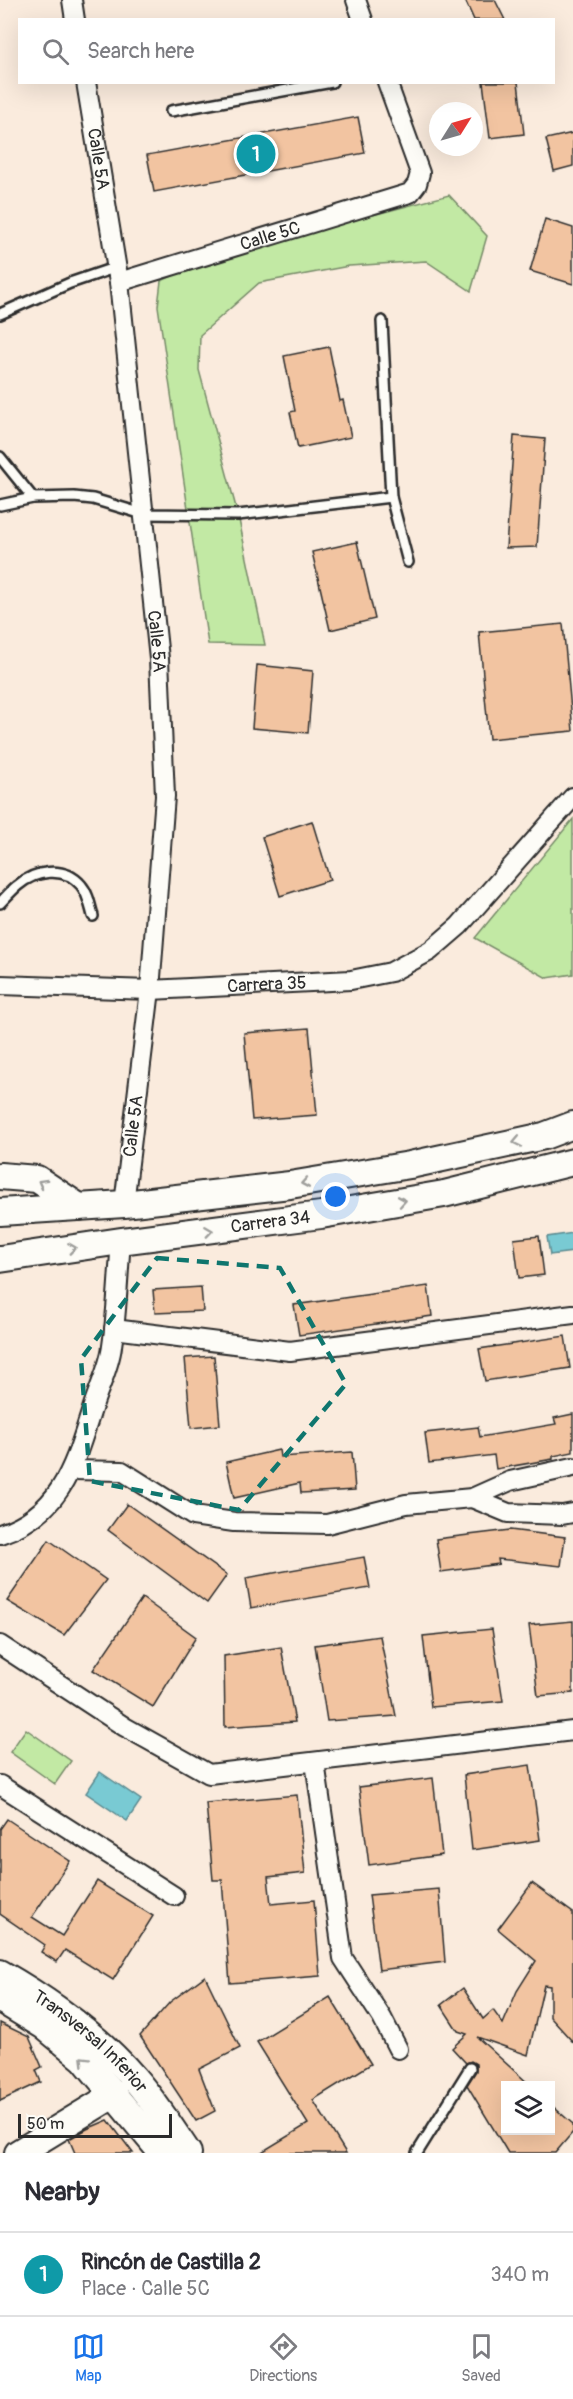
<!DOCTYPE html>
<html lang="en">
<head>
<meta charset="utf-8">
<style>
  :root { --surface:#fff; --page:#f2f2f3; --text:#2b2b33; --muted:#7c7c81; --line:#e1e1e2; --accent:#1a73e8 }
  body { margin:0; font-family:Pangolin,sans-serif; background:var(--page); color:var(--text) }
  .controls { position:absolute; right:18px; bottom:18px; display:grid; overflow:hidden; border-radius:0px; box-shadow:0 6px 24px #0002 }
  .controls button { width:54px; height:54px; display:grid; place-items:center; padding:0; border:0; border-bottom:2px solid var(--line); background:var(--surface); color:var(--text); font:30px sans-serif }
  .compass { position:absolute; left:429px; top:102px; width:54px; height:54px; border-radius:50%; background:var(--surface); box-shadow:0 6px 24px #0002; rotate:53deg }
  .scale { position:absolute; left:18px; bottom:15px; width:154px; box-sizing:border-box; padding-left:6px; border:3px solid #2b2b2b; border-top:0; font-size:16px; line-height:21px; white-space:nowrap; color:#2b2b2b; -webkit-text-stroke:4px #fdfcf7; paint-order:stroke }
  .you { position:absolute; left:336px; top:1197px; width:21px; height:21px; margin:-15px; border:4px solid #fff; border-radius:50%; background:#1a73e8; box-shadow:0 0 0 9px #1a73e833 }
  .badge { display:grid; place-items:center; width:39px; height:39px; border-radius:50%; background:var(--accent); color:#fff; font-size:20px; font-weight:700 }
  .pin { position:absolute; translate:-50% -50%; border:3px solid #fff; box-shadow:0 2px 6px #0006 }
  .list { margin:0; padding:0; list-style:none }
  h2 { display:flex; justify-content:space-between; align-items:center; height:78px; margin:0; padding:0 24px; font-size:26px }
  h2 small { font-size:20px; font-weight:400; color:var(--muted) }
  .list li { display:grid; grid-template-columns:39px 1fr auto; gap:18px; align-items:center; box-sizing:border-box; height:84px; padding:0 24px; border-top:2px solid var(--line) }
  .list b { display:block; font-size:22px; white-space:nowrap }
  .list p { margin:0; font-size:20px; white-space:nowrap; color:var(--muted) }
  .list em { font-size:20px; font-style:normal; color:var(--muted) }
  .icon { flex:none; width:33px; height:33px; fill:none; stroke:currentColor; stroke-width:2; stroke-linecap:round; stroke-linejoin:round }
  .map { position:relative; flex:none; width:573px; height:2153px; overflow:hidden }
  .search { position:absolute; background:var(--surface); box-shadow:0 6px 24px #0002; left:18px; right:18px; top:18px; height:66px; display:flex; align-items:center; gap:15px; box-sizing:border-box; padding:0 21px; border-radius:0px; color:var(--muted); font-size:22px }
  .sheet { height:162px; background:var(--surface) }
  nav { display:flex; justify-content:space-around; align-items:center; box-sizing:border-box; height:84px; border-top:2px solid var(--line); background:var(--surface); font-size:16px; color:var(--muted) }
  nav a { display:grid; justify-items:center; gap:3px }
  nav .on { color:var(--accent) }
  .map>svg:first-child { display:block }
  .green { fill:#c2e9a4; stroke:#768a68; stroke-width:1.5 }
  .water { fill:#79cad3; stroke:#5a8a90; stroke-width:1.5 }
  .building { fill:#f2c4a1; stroke:#2b2b2b; stroke-width:1.5 }
  .lines { fill:none; stroke-linecap:round; stroke-linejoin:round }
  .lane-casing { stroke:#2b2b2b; stroke-width:14 }
  .street-casing { stroke:#2b2b2b; stroke-width:22 }
  .secondary-casing { stroke:#2b2b2b; stroke-width:30 }
  .lane { stroke:#fdfcf7; stroke-width:9 }
  .street { stroke:#fdfcf7; stroke-width:18 }
  .secondary { stroke:#fdfcf7; stroke-width:26 }
  .oneway { stroke:#9e9e9b }
  .marked { fill:none; stroke:#0f766e; stroke-width:4.5; stroke-dasharray:12 8; stroke-linejoin:round }
  .labels { text-anchor:middle; stroke-width:5; stroke-linejoin:round; paint-order:stroke }
  .street-label { font-size:18px; fill:#2b2b2b; stroke:#fdfcf7 }
</style>
</head>
<body>
<div class="map">
<svg width="573" height="2153" viewBox="0 0 573 2153">
  <rect width="100%" height="100%" fill="#faebdd"/>
  <filter id="ink" filterUnits="userSpaceOnUse"><feTurbulence type="fractalNoise" baseFrequency=".0167" numOctaves="2"/><feDisplacementMap in="SourceGraphic" scale="12" xChannelSelector="R" yChannelSelector="G"/><feConvolveMatrix kernelMatrix="1 2 1 2 8 2 1 2 1" color-interpolation-filters="sRGB"/></filter>
  <g filter="url(#ink)">
    <!-- green -->
    <g class="green">
      <path d="M 449,195 L 487,236 L 471,291 L 426,261 L 349,266 L 259,283 L 200,335 L 199,370 L 238,515 L 265,645 L 208,644 L 158,306 L 161,281 L 220,255 Z"/>
      <path d="M 573,819 L 573,974 L 547,978 L 475,938 Z"/>
      <path d="M 26,1729 L 71,1761 L 55,1784 L 10,1752 Z"/>
    </g>
    <!-- water -->
    <g class="water">
      <path d="M 573,1233 L 573,1252 L 550,1255 L 547,1237 Z"/>
      <path d="M 100,1772 L 141,1800 L 127,1821 L 86,1793 Z"/>
    </g>
    <!-- building -->
    <g class="building">
      <path d="M 465,0 L 495,0 L 505,20 L 474,20 Z"/>
      <path d="M 483,82 L 518,82 L 524,134 L 490,138 Z"/>
      <path d="M 358,117 L 365,153 L 154,192 L 147,155 Z"/>
      <path d="M 573,133 L 573,166 L 554,171 L 546,139 Z"/>
      <path d="M 545,219 L 573,228 L 573,284 L 530,271 Z"/>
      <path d="M 329,347 L 340,401 L 343,400 L 351,437 L 298,448 L 290,412 L 295,411 L 284,356 Z"/>
      <path d="M 514,436 L 545,439 L 537,547 L 506,548 Z"/>
      <path d="M 357,542 L 375,619 L 330,630 L 312,552 Z"/>
      <path d="M 563,624 L 573,731 L 489,739 L 479,632 Z"/>
      <path d="M 257,665 L 313,671 L 308,733 L 252,728 Z"/>
      <path d="M 312,821 L 330,880 L 280,896 L 262,837 Z"/>
      <path d="M 309,1028 L 317,1115 L 252,1120 L 244,1033 Z"/>
      <path d="M 539,1236 L 544,1275 L 519,1278 L 514,1239 Z"/>
      <path d="M 428,1286 L 432,1316 L 299,1335 L 294,1305 Z"/>
      <path d="M 201,1287 L 203,1311 L 155,1313 L 153,1290 Z"/>
      <path d="M 565,1336 L 570,1368 L 485,1381 L 479,1349 Z"/>
      <path d="M 214,1356 L 220,1425 L 191,1428 L 185,1358 Z"/>
      <path d="M 573,1414 L 573,1452 L 553,1456 L 553,1459 L 496,1469 L 494,1455 L 429,1463 L 425,1433 L 478,1427 L 480,1437 L 556,1424 L 554,1418 Z"/>
      <path d="M 279,1450 L 280,1457 L 352,1452 L 355,1490 L 301,1493 L 300,1483 L 234,1498 L 226,1462 Z"/>
      <path d="M 127,1504 L 227,1575 L 207,1603 L 108,1530 Z"/>
      <path d="M 510,1530 L 565,1537 L 561,1566 L 498,1559 L 499,1564 L 441,1572 L 436,1539 Z"/>
      <path d="M 49,1540 L 106,1580 L 64,1635 L 7,1601 Z"/>
      <path d="M 364,1557 L 370,1588 L 251,1608 L 246,1578 Z"/>
      <path d="M 142,1598 L 196,1637 L 153,1707 L 93,1670 Z"/>
      <path d="M 573,1621 L 573,1693 L 538,1696 L 529,1625 Z"/>
      <path d="M 492,1629 L 503,1701 L 431,1707 L 423,1636 Z"/>
      <path d="M 380,1636 L 396,1716 L 327,1721 L 315,1645 Z"/>
      <path d="M 281,1647 L 295,1722 L 225,1727 L 224,1656 Z"/>
      <path d="M 530,1765 L 540,1840 L 472,1850 L 464,1775 Z"/>
      <path d="M 433,1778 L 442,1855 L 369,1865 L 359,1787 Z"/>
      <path d="M 297,1795 L 305,1873 L 268,1877 L 271,1904 L 314,1900 L 320,1976 L 230,1983 L 222,1880 L 213,1880 L 206,1803 Z"/>
      <path d="M 7,1819 L 70,1861 L 32,1917 L 62,1936 L 97,1881 L 153,1916 L 113,1980 L 65,1950 L 57,1962 L 41,1952 L 45,1945 L 0,1914 L 0,1829 Z"/>
      <path d="M 532,1883 L 573,1913 L 573,2042 L 550,2017 L 550,1986 L 544,1985 L 528,2055 L 477,2037 L 530,2085 L 506,2085 L 506,2130 L 550,2130 L 550,2104 L 573,2124 L 573,2132 L 555,2153 L 508,2153 L 467,2085 L 476,2071 L 476,2064 L 471,2061 L 466,2063 L 452,2048 L 467,2034 L 458,2031 L 441,2005 L 463,1988 L 483,2019 L 493,2010 L 503,2024 L 517,1991 L 536,1961 L 498,1929 Z"/>
      <path d="M 439,1889 L 445,1962 L 379,1970 L 369,1895 Z"/>
      <path d="M 205,1976 L 240,2048 L 199,2069 L 215,2111 L 196,2121 L 140,2036 L 170,2002 Z"/>
      <path d="M 330,1997 L 371,2064 L 313,2100 L 346,2153 L 260,2153 L 308,2124 L 257,2042 Z"/>
      <path d="M 0,2023 L 29,2037 L 42,2067 L 36,2070 L 41,2082 L 0,2101 Z"/>
      <path d="M 108,2120 L 133,2153 L 75,2153 L 69,2139 L 87,2129 Z"/>
    </g>
    <g class="lines">
      <defs>
        <g id="lane">
          <path d="M 171,111 L 332,82"/>
          <path d="M 0,314 L 70,283 L 117,267"/>
          <path d="M 0,457 L 33,498"/>
          <path d="M 391,497 L 408,562"/>
          <path d="M 0,505 L 33,498 L 74,497 L 93,499 L 143,514 L 238,515 L 391,497 L 382,321"/>
          <path d="M 0,903 C 6,897 11,891 17,886 C 34,871 64,865 81,885 C 88,893 90,905 93,916"/>
          <path d="M 417,2153 L 470,2068"/>
        </g>
        <g id="street">
          <path d="M 72,0 L 75,20"/>
          <path d="M 356,0 L 363,20"/>
          <path id="s1" d="M 86,82 L 119,282 L 159,659 L 165,796 L 150,990 L 124,1204"/>
          <path id="s2" d="M 119,282 L 410,193 L 417,184 L 420,173 L 387,82"/>
          <path id="s3" d="M 0,985 L 150,990 L 351,980 L 391,972 L 430,951 L 459,926 L 573,797"/>
          <path d="M 114,1329 L 290,1351 L 573,1314"/>
          <path d="M 72,1470 L 122,1471 L 193,1516 L 234,1522 L 327,1524 L 406,1504 L 472,1498 L 510,1481 L 573,1467"/>
          <path d="M 472,1498 L 508,1513 L 562,1515 L 573,1513"/>
          <path d="M 0,1534 C 64,1513 75,1461 94,1403 C 100,1385 110,1365 112,1346 C 117,1312 118,1276 121,1241"/>
          <path d="M 0,1645 L 125,1727 L 209,1774 L 573,1731"/>
          <path d="M 315,1762 L 343,1958 L 382,2018 L 398,2049"/>
          <path d="M 0,1785 L 174,1896"/>
        </g>
        <g id="secondary">
          <path d="M 0,1176 L 37,1179 L 79,1207"/>
          <path d="M 0,1212 L 124,1204 L 290,1185 L 410,1165 L 544,1136 L 573,1125"/>
          <path id="s4" d="M 0,1259 L 121,1241 L 321,1215 L 444,1194 L 573,1162"/>
          <path id="s5" d="M 0,1973 C 49,2001 97,2035 134,2078 C 154,2101 171,2128 188,2153"/>
          <path d="M 0,1999 L 44,2026 L 84,2059 L 162,2153"/>
          <path d="M 18,2153 L 115,2094"/>
        </g>
      </defs>
      <!-- lane casing -->
      <use href="#lane" class="lane-casing"/>
      <!-- street casing -->
      <use href="#street" class="street-casing"/>
      <!-- secondary casing -->
      <use href="#secondary" class="secondary-casing"/>
      <!-- lane -->
      <use href="#lane" class="lane"/>
      <!-- street -->
      <use href="#street" class="street"/>
      <!-- secondary -->
      <use href="#secondary" class="secondary"/>
    </g>
    <!-- one-way arrows -->
    <defs><path id="oneway-chevron" d="M-2-3.5L2.5 0L-2 3.5" fill="none" stroke-width="1.6" stroke-linecap="round" stroke-linejoin="round" transform="scale(1.5)"/></defs>
    <g class="oneway">
      <use href="#oneway-chevron" transform="translate(517 1142) rotate(168)"/>
      <use href="#oneway-chevron" transform="translate(42 1183) rotate(-151)"/>
      <use href="#oneway-chevron" transform="translate(305 1183) rotate(170)"/>
      <use href="#oneway-chevron" transform="translate(402 1201) rotate(-10)"/>
      <use href="#oneway-chevron" transform="translate(209 1231) rotate(-8)"/>
      <use href="#oneway-chevron" transform="translate(72 1248) rotate(-8)"/>
      <use href="#oneway-chevron" transform="translate(84 2060) rotate(-135)"/>
    </g>
  </g>
  <!-- marked area -->
  <path class="marked" d="M 157,1258 L 280,1268 L 346,1384 L 239,1510 L 90,1481 L 81,1359 Z"/>
  <g class="labels">
    <!-- street labels -->
    <g class="street-label">
      <text dy="6" stroke="none"><textPath href="#s1" startOffset="78">Calle 5A</textPath></text>
      <text dy="6" stroke="none"><textPath href="#s2" startOffset="158">Calle 5C</textPath></text>
      <text dy="6" stroke="none"><textPath href="#s1" startOffset="564">Calle 5A</textPath></text>
      <text dy="6" stroke="none"><textPath href="#s3" startOffset="267">Carrera 35</textPath></text>
      <text transform="translate(133 1126) rotate(-83)" y="6">Calle 5A</text>
      <text dy="6" stroke="none"><textPath href="#s4" startOffset="273">Carrera 34</textPath></text>
      <text dy="6" stroke="none"><textPath href="#s5" startOffset="114">Transversal Inferior</textPath></text>
    </g>
  </g>
</svg>
<div class="controls">
<button><svg class="icon" aria-label="layers" viewBox="0 0 24 24"><path d="M12 4l9 5-9 5-9-5zM3 14l9 5 9-5"/></svg></button>
</div>
<svg class="compass" viewBox="-18 -18 36 36"><path d="M0-13l5 13h-10z" fill="#e53935"/><path d="M0 13l5-13h-10z" fill="#7c7c81"/></svg>
<div class="scale">50 m</div>
<div class="you"></div>
<div class="pin badge" style="left:256px;top:154px;background:#0f9aa8">1</div>
<div class="search"><svg class="icon" aria-label="search" viewBox="0 0 24 24"><circle cx="10" cy="10" r="6"/><path d="M15 15l6 6"/></svg>Search here</div>
</div>
<section class="sheet">
<h2>Nearby<small></small></h2>
<ul class="list">
<li><span class="badge" style="background:#0f9aa8">1</span><div><b>Rincón de Castilla 2</b><p>Place · Calle 5C</p></div><em>340 m</em></li>
</ul>
</section>
<nav>
<a class="on"><svg class="icon" aria-label="map" viewBox="0 0 24 24"><path d="M3 6l6-2 6 2 6-2v14l-6 2-6-2-6 2zM9 4v14M15 6v14"/></svg>Map</a>
<a><svg class="icon" aria-label="directions" viewBox="0 0 24 24"><path d="M12 3l9 9-9 9-9-9zM9 14v-3h6M13 9l2 2-2 2"/></svg>Directions</a>
<a><svg class="icon" aria-label="saved" viewBox="0 0 24 24"><path d="M7 4h10v16l-5-4-5 4z"/></svg>Saved</a>
</nav>
</body>
</html>
